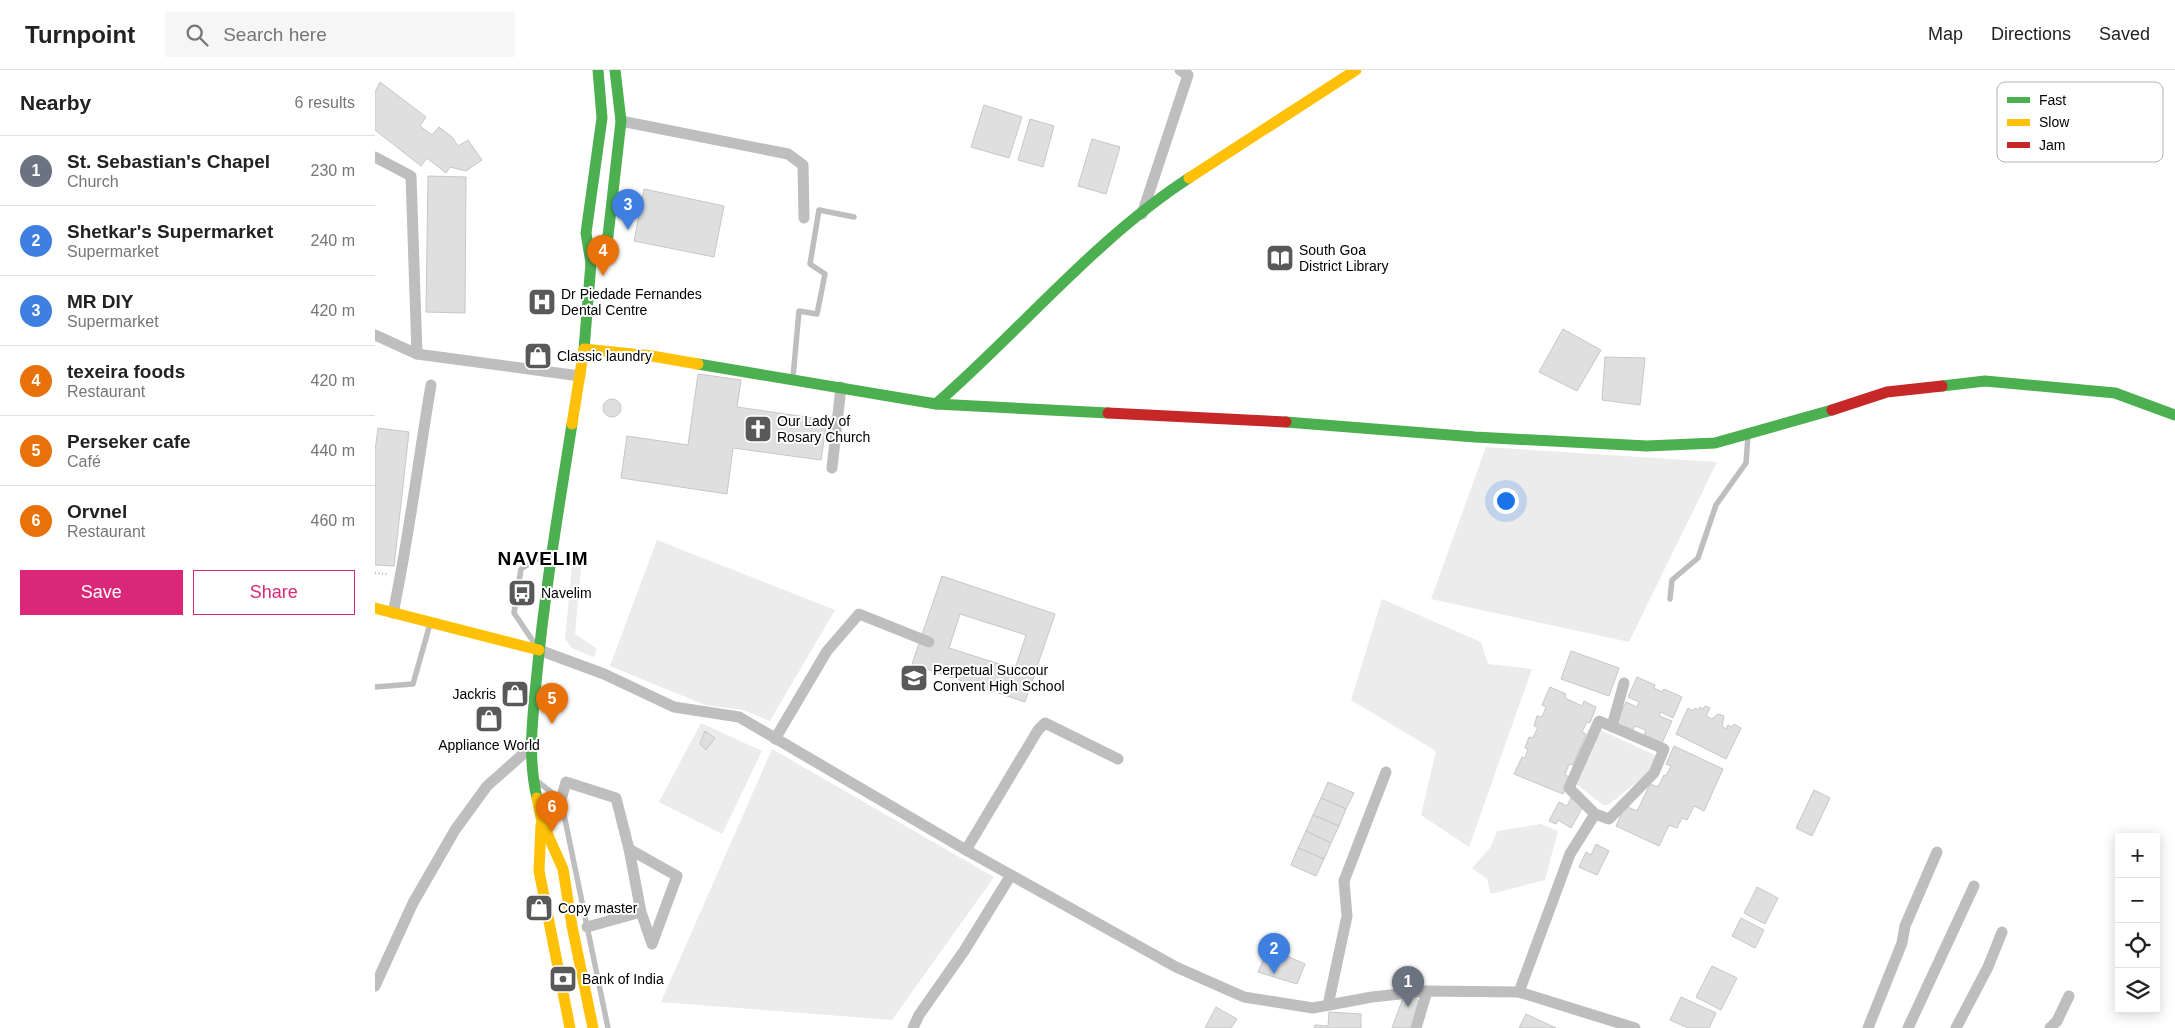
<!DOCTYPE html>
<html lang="en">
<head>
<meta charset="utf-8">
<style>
  :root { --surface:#fff; --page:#f6f6f6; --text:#222; --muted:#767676; --line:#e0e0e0; --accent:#db2777 }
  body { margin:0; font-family:Arial,sans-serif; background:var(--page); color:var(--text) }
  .controls { position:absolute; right:15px; bottom:15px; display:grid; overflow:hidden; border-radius:0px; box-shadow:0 2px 12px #0003 }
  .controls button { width:45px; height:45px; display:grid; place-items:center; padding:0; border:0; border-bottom:1px solid var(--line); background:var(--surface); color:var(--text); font:25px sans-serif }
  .you { position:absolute; left:1130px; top:430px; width:18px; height:18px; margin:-12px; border:4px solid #fff; border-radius:50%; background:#1a73e8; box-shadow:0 0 0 8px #1a73e833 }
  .badge { display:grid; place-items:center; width:32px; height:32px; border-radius:50%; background:var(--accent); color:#fff; font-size:16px; font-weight:700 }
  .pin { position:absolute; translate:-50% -41px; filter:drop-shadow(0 1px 2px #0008) }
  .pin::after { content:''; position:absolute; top:26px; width:18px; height:15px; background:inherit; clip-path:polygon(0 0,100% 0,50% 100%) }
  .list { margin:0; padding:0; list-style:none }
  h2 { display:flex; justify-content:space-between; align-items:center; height:65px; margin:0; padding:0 20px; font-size:21px }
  h2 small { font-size:16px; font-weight:400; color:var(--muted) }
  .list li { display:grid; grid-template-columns:32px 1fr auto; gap:15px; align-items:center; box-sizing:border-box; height:70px; padding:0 20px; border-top:1px solid var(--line) }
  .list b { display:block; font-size:19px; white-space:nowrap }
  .list p { margin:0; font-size:16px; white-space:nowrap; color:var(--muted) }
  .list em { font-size:16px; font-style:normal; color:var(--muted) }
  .actions { display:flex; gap:10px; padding:15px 20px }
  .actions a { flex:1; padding:11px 0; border:1px solid var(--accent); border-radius:0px; text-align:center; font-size:18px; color:var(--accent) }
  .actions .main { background:var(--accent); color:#fff }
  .icon { flex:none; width:28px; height:28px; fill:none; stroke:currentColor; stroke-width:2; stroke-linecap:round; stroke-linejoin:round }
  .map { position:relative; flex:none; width:1800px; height:958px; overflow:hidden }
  header { display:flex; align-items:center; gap:30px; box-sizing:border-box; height:70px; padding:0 25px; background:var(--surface); border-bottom:1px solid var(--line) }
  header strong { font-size:24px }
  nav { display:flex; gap:28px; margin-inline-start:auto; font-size:18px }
  .search { width:350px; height:45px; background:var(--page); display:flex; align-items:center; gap:12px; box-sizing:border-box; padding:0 18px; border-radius:0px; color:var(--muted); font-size:19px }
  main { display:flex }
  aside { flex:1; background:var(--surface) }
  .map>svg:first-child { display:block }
  .green { fill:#ececec }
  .building { fill:#dfdfdf; stroke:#c7c7c7; fill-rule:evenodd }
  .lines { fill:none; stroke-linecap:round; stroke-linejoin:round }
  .path { stroke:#b9b9b9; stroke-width:2.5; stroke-dasharray:1 2.5; stroke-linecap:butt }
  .lane { stroke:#bebebe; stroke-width:5.5 }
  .street { stroke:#bebebe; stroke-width:11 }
  .fast { stroke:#4caf50; stroke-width:11 }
  .slow { stroke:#ffc107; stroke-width:11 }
  .jam { stroke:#c62828; stroke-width:11 }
  .labels { text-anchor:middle; stroke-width:4; stroke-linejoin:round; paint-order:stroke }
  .poi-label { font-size:14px; fill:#000; stroke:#fff; text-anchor:start }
  .district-label { font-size:19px; font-weight:bold; letter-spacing:1px; fill:#000; stroke:#fff }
  .key { fill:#fff; stroke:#b2b2b2; stroke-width:1 }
  .key-label { font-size:14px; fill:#000 }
</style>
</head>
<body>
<header>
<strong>Turnpoint</strong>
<div class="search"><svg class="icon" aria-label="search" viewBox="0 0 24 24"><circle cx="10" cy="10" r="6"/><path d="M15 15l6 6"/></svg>Search here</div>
<nav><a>Map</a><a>Directions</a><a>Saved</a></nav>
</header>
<main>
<aside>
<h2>Nearby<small>6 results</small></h2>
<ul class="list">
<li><span class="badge" style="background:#6b7280">1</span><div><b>St. Sebastian's Chapel</b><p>Church</p></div><em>230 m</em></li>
<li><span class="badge" style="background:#3f7fe0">2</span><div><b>Shetkar's Supermarket</b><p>Supermarket</p></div><em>240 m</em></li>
<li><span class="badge" style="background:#3f7fe0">3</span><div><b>MR DIY</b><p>Supermarket</p></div><em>420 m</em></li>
<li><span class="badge" style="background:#e8710a">4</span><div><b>texeira foods</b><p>Restaurant</p></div><em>420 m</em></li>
<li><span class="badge" style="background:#e8710a">5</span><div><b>Perseker cafe</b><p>Café</p></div><em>440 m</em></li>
<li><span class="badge" style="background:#e8710a">6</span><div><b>Orvnel</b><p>Restaurant</p></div><em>460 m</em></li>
</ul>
<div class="actions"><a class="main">Save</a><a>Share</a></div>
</aside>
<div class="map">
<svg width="1800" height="958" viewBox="0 0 1800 958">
  <rect width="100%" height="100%" fill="#fff"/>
  <!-- green -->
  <g class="green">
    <path d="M 1111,377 L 1342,392 L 1254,572 L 1056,529 Z"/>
    <path d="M 282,470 L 460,540 L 395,651 L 368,640 L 330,635 L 235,596 Z"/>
    <path d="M 198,485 L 207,486 L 200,564 L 222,579 L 219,587 L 197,578 L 190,569 Z"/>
    <path d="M 1007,529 L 1106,572 L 1113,594 L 1157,599 L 1094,777 L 1046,745 L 1061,681 L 976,630 Z"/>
    <path d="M 326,653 L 387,681 L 347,764 L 284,732 Z"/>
    <path d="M 1225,660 L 1280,685 L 1276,701 L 1233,735 L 1228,735 L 1200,713 Z"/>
    <path d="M 397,679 L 619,807 L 517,950 L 286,932 Z"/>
    <path d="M 1166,754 L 1183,761 L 1170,810 L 1116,824 L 1112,809 L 1097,798 L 1115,778 L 1122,761 Z"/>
  </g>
  <!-- building -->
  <g class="building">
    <path d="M 5,12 L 51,47 L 45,56 L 57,65 L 64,57 L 77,67 L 83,76 L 93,70 L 107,90 L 91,101 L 75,97 L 71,103 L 52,88 L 46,96 L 0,60 L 0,22 Z"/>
    <path d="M 609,35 L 647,47 L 634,88 L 596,77 Z"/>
    <path d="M 655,49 L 679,56 L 668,97 L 643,90 Z"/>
    <path d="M 717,69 L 745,77 L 731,124 L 703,116 Z"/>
    <path d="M 53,106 L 91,107 L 90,243 L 51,242 Z"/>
    <path d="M 269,119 L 349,136 L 339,187 L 259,171 Z"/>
    <path d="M 1188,259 L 1226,280 L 1202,321 L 1164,302 Z"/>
    <path d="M 1230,287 L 1270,288 L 1265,335 L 1227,330 Z"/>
    <path d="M 323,304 L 366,310 L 362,337 L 452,350 L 446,390 L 358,378 L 352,424 L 246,408 L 252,366 L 313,375 Z"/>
    <circle cx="237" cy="338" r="9"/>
    <path d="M 3,358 L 34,362 L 19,496 L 0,495 L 0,381 Z"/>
    <path d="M 567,506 L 680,544 L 650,632 L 537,594 ZM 585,544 L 651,565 L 640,599 L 574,578 Z"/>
    <path d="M 1196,581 L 1244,598 L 1234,626 L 1186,609 Z"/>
    <path d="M 1262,607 L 1280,615 L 1279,618 L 1287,622 L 1289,619 L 1307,627 L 1298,648 L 1286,642 L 1284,646 L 1297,651 L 1287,673 L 1269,665 L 1271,660 L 1260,656 L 1258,660 L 1241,653 L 1251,632 L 1262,637 L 1264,632 L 1253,627 Z"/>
    <path d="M 1175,617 L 1191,624 L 1190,628 L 1207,636 L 1209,631 L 1221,637 L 1215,653 L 1212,652 L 1207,662 L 1211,664 L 1198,695 L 1194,694 L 1190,705 L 1195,707 L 1188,724 L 1139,704 L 1147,687 L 1150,688 L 1153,679 L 1150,678 L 1154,667 L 1158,668 L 1163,657 L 1159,656 L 1162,646 L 1167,647 L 1171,637 L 1167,635 Z"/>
    <path d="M 1330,636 L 1335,638 L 1331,646 L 1337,649 L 1343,644 L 1349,646 L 1347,656 L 1351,659 L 1353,655 L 1357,657 L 1359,654 L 1366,658 L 1351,689 L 1301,664 L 1313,638 L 1318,641 L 1320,638 L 1323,640 L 1325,637 L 1328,639 Z"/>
    <path d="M 330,661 L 340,668 L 331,680 L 325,674 Z"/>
    <path d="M 1299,676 L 1348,699 L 1329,741 L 1319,736 L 1312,750 L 1307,748 L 1302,758 L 1294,755 L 1284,776 L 1241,756 L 1250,736 L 1262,741 L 1275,714 L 1283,717 L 1289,705 L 1291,706 L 1296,696 L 1291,694 Z"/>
    <path d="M 953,712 L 979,723 L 971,739 L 946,728 Z"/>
    <path d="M 1439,720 L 1455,728 L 1437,766 L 1421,758 Z"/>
    <path d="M 946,728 L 971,739 L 964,756 L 938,745 Z"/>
    <path d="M 1196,728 L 1209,735 L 1196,758 L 1183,750 L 1181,754 L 1174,751 L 1184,732 L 1192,736 Z"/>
    <path d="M 938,745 L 964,756 L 956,773 L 931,761 Z"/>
    <path d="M 931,761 L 956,773 L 949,789 L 923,778 Z"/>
    <path d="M 1221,774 L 1234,781 L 1222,805 L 1204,797 L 1211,782 L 1216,785 Z"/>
    <path d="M 923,778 L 949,789 L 941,806 L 916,795 Z"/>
    <path d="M 1382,817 L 1403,828 L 1390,854 L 1369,843 Z"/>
    <path d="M 1366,848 L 1389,860 L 1380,878 L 1357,866 Z"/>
    <path d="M 894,878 L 930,894 L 922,914 L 883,902 Z"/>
    <path d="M 1337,896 L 1362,908 L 1346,940 L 1321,927 Z"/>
    <path d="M 1038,926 L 1046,933 L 1039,958 L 1017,958 L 1028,928 Z"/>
    <path d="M 1306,927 L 1341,943 L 1334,958 L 1313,958 L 1295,950 Z"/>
    <path d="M 841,937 L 862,949 L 856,958 L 830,958 Z"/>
    <path d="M 954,942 L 986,944 L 986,958 L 939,958 L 940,955 L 953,956 Z"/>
    <path d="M 1151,944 L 1181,958 L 1144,958 Z"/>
  </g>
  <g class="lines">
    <!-- path -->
    <path class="path" d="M 0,503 L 13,504"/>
    <!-- lane -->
    <g class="lane">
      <path d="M 418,307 L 424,241 L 442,244 L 450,204 L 435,194 L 444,140 L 479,147"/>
      <path d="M 1295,529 L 1297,510 L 1323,488 L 1341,435 L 1371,393 L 1373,366"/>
      <path d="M 160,574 L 139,543 L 146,499 L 174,481"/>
      <path d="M 0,617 L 38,614 L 55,554"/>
      <path d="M 162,711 L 186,730 L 233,958"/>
    </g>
    <!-- street -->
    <g class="street">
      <path d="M 246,51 L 413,84 L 428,95 L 429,148"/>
      <path d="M 0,87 L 36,106 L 42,284"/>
      <path d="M 767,144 L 813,5 L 805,0"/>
      <path d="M 0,265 L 42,284 L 205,306"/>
      <path d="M 457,398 L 466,317"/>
      <path d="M 18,543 C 34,468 43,391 56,315"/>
      <path d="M 164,580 L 229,604 L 299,637 L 364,647 L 591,780 L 801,897 L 869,927 L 938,938 L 997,927 L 1052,921 L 1144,922 L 1260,958"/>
      <path d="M 1237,656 L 1249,613"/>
      <path d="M 400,669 L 452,581 L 484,544 L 554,572"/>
      <path d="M 186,730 L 191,712 L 241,728 L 254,779"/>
      <path d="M 591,780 L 663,660 L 670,653 L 743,689"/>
      <path d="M 212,857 L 266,842 L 254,779 L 302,806 L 277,874 L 266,842"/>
      <path d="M 0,916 L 38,833 L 80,760 L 112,716 L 155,678"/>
      <path d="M 1144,922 L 1195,784 L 1220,744 L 1194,718 L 1224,651 L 1289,679 L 1279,703 L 1234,749 L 1220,744"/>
      <path d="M 953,935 L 972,846 L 969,811 L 1011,702"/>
      <path d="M 538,958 L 544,945 L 589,881 L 636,805"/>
      <path d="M 1041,958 L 1052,921"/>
      <path d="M 1493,958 L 1527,873 L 1530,856 L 1562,782"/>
      <path d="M 1533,958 L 1599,816"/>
      <path d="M 1581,958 L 1613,897 L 1627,862"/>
      <path d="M 1675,958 L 1682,951 L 1694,926"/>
    </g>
    <!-- fast -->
    <g class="fast">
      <path d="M 216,193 L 233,166 L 246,51 L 240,0"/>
      <path d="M 209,279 L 216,193 L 211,163 L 227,48 L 223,0"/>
      <path d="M 323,294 L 561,334 L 733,343"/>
      <path d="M 1567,316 L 1610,311 L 1740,323 L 1800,345"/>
      <path d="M 561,334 C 646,260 719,170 814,108"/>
      <path d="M 911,352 L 1100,367 L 1272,376 L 1340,373 L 1457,340"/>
      <path d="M 162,728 C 152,686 158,645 162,603 C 170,519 184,437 197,354"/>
    </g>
    <!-- slow -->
    <g class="slow">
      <path d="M 814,108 L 981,0"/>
      <path d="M 197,354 L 209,279 L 277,286 L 323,294"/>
      <path d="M 0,538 L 164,580"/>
      <path d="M 162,728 L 167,752 L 188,799 L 197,856 L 218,958"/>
      <path d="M 166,755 L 164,801 L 195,958"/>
    </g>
    <!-- jam -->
    <g class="jam">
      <path d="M 1457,340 L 1512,322 L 1567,316"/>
      <path d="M 733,343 L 911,352"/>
    </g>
  </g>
  <!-- icons -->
  <defs>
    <symbol id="library-square" viewBox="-11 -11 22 22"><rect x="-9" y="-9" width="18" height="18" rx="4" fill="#595959" stroke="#fff"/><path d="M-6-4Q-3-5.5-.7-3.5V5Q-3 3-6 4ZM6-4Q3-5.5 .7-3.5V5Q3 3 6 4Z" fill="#fff"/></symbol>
    <symbol id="hospital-square" viewBox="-11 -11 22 22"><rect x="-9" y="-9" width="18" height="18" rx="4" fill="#595959" stroke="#fff"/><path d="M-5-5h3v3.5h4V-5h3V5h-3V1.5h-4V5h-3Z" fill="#fff"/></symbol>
    <symbol id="shop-square" viewBox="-11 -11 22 22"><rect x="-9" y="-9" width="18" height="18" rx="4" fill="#595959" stroke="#fff"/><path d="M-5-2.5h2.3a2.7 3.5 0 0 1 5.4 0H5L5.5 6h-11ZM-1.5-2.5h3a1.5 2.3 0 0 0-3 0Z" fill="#fff"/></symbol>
    <symbol id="church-square" viewBox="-11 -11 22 22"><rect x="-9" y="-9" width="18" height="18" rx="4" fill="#595959" stroke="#fff"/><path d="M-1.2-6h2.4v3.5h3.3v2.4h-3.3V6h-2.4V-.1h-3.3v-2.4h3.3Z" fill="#fff"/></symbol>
    <symbol id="bus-square" viewBox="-11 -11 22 22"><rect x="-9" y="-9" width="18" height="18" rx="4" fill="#595959" stroke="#fff"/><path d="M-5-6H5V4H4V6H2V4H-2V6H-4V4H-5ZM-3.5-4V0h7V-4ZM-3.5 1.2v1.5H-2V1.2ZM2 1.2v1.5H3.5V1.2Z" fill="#fff"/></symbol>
    <symbol id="school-square" viewBox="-11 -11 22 22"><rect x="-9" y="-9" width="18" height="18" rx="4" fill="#595959" stroke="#fff"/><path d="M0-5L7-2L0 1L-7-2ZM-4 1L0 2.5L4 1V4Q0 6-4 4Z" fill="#fff"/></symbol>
    <symbol id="bank-square" viewBox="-11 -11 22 22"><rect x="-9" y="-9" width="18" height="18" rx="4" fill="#595959" stroke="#fff"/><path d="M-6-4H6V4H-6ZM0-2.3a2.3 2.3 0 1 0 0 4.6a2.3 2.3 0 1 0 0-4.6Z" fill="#fff"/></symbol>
  </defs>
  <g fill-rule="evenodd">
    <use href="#library-square" x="889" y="172" width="32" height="32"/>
    <use href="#hospital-square" x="151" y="216" width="32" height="32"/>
    <use href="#shop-square" x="147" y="270" width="32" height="32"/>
    <use href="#church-square" x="367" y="343" width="32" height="32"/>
    <use href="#bus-square" x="131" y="507" width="32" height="32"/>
    <use href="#school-square" x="523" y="592" width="32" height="32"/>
    <use href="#shop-square" x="124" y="608" width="32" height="32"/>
    <use href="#shop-square" x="98" y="633" width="32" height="32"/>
    <use href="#shop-square" x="148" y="822" width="32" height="32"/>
    <use href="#bank-square" x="172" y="893" width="32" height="32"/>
  </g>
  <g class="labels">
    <!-- poi labels -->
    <g class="poi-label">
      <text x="924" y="185">South Goa<tspan x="924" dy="16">District Library</tspan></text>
      <text x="186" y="229">Dr Piedade Fernandes<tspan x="186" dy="16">Dental Centre</tspan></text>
      <text x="182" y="291">Classic laundry</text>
      <text x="402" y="356">Our Lady of<tspan x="402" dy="16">Rosary Church</tspan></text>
      <text x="166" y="528">Navelim</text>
      <text x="558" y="605">Perpetual Succour<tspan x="558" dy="16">Convent High School</tspan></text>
      <text x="121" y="629" text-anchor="end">Jackris</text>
      <text x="114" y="680" text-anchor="middle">Appliance World</text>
      <text x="183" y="843">Copy master</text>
      <text x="207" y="914">Bank of India</text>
    </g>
    <!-- district labels -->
    <g class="district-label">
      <text x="168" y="495">NAVELIM</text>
    </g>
  </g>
  <!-- legend -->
  <rect x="1622" y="12" width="166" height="80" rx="8" class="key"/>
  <rect x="1632" y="27" width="23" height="6" fill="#4caf50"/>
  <rect x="1632" y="49" width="23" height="7" fill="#ffc107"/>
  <rect x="1632" y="72" width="23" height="6" fill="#c62828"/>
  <g class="key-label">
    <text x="1664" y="35">Fast</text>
    <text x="1664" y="57">Slow</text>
    <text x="1664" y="80">Jam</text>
  </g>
</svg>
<div class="controls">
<button>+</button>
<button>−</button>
<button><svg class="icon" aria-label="locate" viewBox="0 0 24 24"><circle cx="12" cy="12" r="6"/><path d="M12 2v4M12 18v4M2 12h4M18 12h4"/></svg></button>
<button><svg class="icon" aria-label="layers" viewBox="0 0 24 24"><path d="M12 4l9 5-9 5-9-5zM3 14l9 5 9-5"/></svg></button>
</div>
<div class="you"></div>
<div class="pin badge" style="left:1033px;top:937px;background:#6b7280">1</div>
<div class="pin badge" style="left:899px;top:904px;background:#3f7fe0">2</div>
<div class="pin badge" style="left:253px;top:160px;background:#3f7fe0">3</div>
<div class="pin badge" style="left:228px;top:206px;background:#e8710a">4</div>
<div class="pin badge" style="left:177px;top:654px;background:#e8710a">5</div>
<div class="pin badge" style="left:177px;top:762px;background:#e8710a">6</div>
</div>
</main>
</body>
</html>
